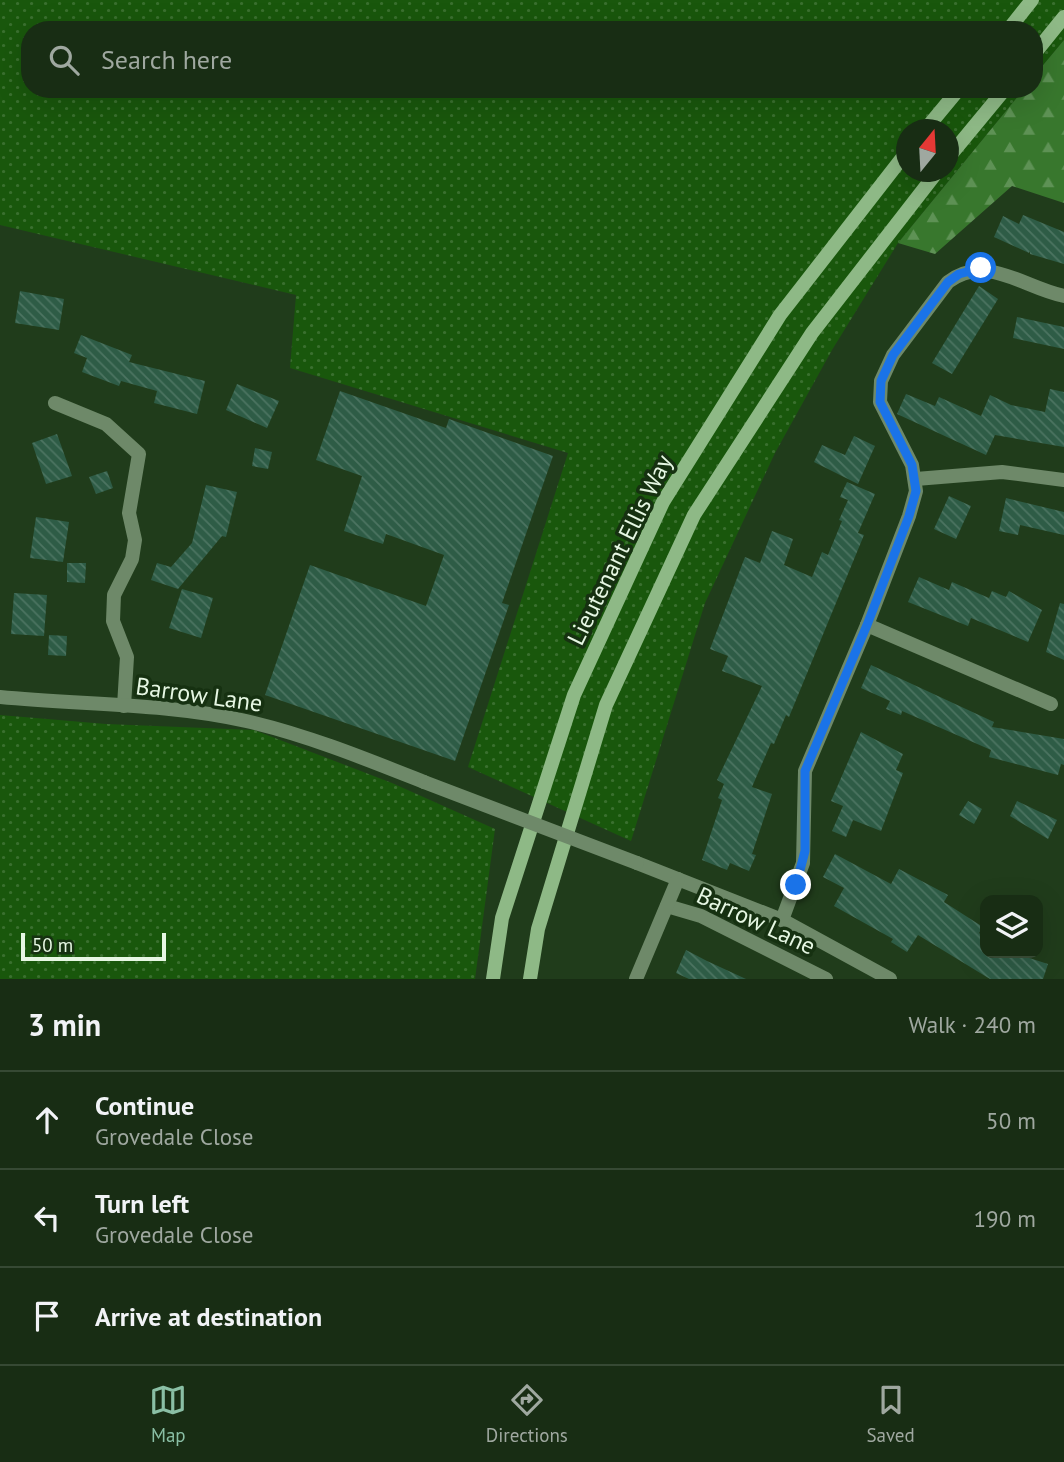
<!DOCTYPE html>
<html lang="en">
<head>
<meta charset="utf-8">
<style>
  :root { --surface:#182d14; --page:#253922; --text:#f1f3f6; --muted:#9fa8a0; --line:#364934; --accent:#8abfa5 }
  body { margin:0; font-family:"PT Sans",sans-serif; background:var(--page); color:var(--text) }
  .controls { position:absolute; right:21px; bottom:21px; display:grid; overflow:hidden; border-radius:14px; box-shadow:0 7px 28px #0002 }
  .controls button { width:63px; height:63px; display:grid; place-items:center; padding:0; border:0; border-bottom:2px solid var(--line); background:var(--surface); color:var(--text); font:35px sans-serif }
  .compass { position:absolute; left:896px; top:119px; width:63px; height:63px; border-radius:50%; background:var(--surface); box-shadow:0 7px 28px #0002; rotate:18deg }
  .scale { position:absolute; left:21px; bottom:18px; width:145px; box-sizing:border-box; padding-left:7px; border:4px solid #e6f7e3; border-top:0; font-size:19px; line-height:24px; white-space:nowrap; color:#e6f7e3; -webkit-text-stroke:5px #163111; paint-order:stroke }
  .stop { position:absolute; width:21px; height:21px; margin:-16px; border:5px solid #1a73e8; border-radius:50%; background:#fff }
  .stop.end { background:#1a73e8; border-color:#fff; box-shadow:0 2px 7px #0008 }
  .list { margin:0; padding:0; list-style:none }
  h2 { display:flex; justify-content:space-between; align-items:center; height:91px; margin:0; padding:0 28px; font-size:30px }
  h2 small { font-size:23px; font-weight:400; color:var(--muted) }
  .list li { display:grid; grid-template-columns:46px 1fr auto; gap:21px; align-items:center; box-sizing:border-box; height:98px; padding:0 28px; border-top:2px solid var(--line) }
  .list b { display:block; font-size:26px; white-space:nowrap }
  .list p { margin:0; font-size:23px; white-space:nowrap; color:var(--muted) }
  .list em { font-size:23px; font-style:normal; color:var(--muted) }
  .icon { flex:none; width:38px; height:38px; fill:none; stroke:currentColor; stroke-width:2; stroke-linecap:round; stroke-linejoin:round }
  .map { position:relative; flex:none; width:1064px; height:979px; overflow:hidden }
  .search { position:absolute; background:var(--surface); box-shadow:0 7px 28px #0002; left:21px; right:21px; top:21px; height:77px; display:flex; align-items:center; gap:18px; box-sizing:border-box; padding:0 24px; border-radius:28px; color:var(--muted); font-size:26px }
  .sheet { height:385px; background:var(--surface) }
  nav { display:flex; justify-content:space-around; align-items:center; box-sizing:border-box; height:98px; border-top:2px solid var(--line); background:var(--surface); font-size:19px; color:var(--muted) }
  nav a { display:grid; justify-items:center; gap:4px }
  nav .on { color:var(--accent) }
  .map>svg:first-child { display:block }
  .grass { fill:url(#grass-dots); fill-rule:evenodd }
  .forest { fill:url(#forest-firs) }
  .building { fill:url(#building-back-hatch) }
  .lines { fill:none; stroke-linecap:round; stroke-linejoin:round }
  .street { stroke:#6e8969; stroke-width:14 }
  .secondary { stroke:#8eb986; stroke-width:14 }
  .street-bridge { stroke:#6e8969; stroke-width:14 }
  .route { stroke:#1a73e8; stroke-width:9 }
  .labels { text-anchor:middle; stroke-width:7; stroke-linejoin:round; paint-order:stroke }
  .street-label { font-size:24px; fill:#e6f7e3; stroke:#163111 }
</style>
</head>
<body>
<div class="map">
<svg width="1064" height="979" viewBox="0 0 1064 979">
  <defs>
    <pattern id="grass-dots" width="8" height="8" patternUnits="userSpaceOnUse" patternTransform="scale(1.75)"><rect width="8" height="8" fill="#19570c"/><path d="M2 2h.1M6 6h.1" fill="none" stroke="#3a702f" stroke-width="1.8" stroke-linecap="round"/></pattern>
    <pattern id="forest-firs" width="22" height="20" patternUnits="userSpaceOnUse" patternTransform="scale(1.75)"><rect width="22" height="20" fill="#38772d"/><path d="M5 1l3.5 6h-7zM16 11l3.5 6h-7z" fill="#5e9255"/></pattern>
    <pattern id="building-back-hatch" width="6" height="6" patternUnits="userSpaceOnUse" patternTransform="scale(1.75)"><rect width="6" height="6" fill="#2e5c46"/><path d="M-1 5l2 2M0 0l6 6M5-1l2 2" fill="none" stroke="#4c7461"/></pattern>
  </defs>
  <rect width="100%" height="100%" fill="#203c1b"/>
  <!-- grass -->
  <g class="grass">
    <path d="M 0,0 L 1064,0 L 1064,40 L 1034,76 L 1034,30 L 30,30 L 30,89 L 1024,89 L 898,243 L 832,350 L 775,453 L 705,603 L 631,841 L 468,767 L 568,453 L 290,368 L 296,295 L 0,225 ZM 906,130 L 948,130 L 948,172 L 906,172 Z"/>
    <path d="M 0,715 L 106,724 L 254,730 L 392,783 L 495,829 L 475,979 L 0,979 Z"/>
  </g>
  <!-- forest -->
  <path class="forest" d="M 1064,40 L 1064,203 L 1012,186 L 935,254 L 898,243 L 1024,89 L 1034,89 L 1034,76 Z"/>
  <!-- building -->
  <g class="building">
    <path d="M 1023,215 L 1064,232 L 1064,264 L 1030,254 L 1030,251 L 1029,253 L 994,237 L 1003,216 L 1019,224 Z"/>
    <path d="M 979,286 L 998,299 L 952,374 L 932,363 Z"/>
    <path d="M 20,291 L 64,299 L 59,330 L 15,323 Z"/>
    <path d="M 1017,317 L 1064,327 L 1064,349 L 1013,338 Z"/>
    <path d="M 81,335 L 132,355 L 129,362 L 205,381 L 197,414 L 154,403 L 157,391 L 121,381 L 119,386 L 82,372 L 87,358 L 74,353 Z"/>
    <path d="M 237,384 L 279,401 L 267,428 L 226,410 Z"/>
    <path d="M 1050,389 L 1064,392 L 1064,447 L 995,435 L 986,455 L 897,414 L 906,394 L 935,406 L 939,397 L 981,416 L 990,395 L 1011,405 L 1045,412 Z"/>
    <path d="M 340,391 L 446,428 L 449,419 L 553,456 L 502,603 L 509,605 L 455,761 L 265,695 L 310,565 L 426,606 L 444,555 L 386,534 L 383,544 L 344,531 L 362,476 L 316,460 Z"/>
    <path d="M 57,434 L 72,476 L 46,484 L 32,443 Z"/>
    <path d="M 854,436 L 875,446 L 858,484 L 814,462 L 822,445 L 845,455 Z"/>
    <path d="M 255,448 L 272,452 L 268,469 L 252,466 Z"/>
    <path d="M 107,471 L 113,488 L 96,494 L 89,477 Z"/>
    <path d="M 847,482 L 875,494 L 858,533 L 864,535 L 789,717 L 786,715 L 774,744 L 771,743 L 752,787 L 772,794 L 752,854 L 756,855 L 749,871 L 730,863 L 727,870 L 702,860 L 722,800 L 718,798 L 724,784 L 717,780 L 762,686 L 722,671 L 728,656 L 710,649 L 745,557 L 760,563 L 772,531 L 793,539 L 784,565 L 812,577 L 822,552 L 828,555 L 842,521 L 839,520 L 848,500 L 840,497 Z"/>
    <path d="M 206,485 L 237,492 L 226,537 L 222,536 L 178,589 L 151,580 L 157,563 L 171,567 L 192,543 Z"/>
    <path d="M 949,496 L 971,506 L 956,539 L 934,529 Z"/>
    <path d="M 1006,498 L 1064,512 L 1064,535 L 1020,525 L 1018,535 L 999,531 Z"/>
    <path d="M 36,517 L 69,522 L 63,562 L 30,558 Z"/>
    <path d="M 67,563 L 86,563 L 85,583 L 67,582 Z"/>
    <path d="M 919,577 L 949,590 L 952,582 L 989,598 L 992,591 L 1006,597 L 1009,591 L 1042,610 L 1028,642 L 971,618 L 968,626 L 908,602 Z"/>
    <path d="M 182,589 L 213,598 L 201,638 L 169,628 Z"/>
    <path d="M 14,593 L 47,595 L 44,636 L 11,634 Z"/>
    <path d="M 1060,603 L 1064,604 L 1064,660 L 1046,652 Z"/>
    <path d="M 49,635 L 67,636 L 66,656 L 48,655 Z"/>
    <path d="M 871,665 L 994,722 L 992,727 L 1064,739 L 1064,765 L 1061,764 L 1058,775 L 989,757 L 991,750 L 902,711 L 901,715 L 886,709 L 890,701 L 861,688 Z"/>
    <path d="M 861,732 L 903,754 L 896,770 L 903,773 L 881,831 L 853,820 L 846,837 L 832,831 L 843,806 L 831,801 Z"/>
    <path d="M 968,801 L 982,809 L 974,824 L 959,815 Z"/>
    <path d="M 1017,801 L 1057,820 L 1048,839 L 1010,816 Z"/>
    <path d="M 835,854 L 891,884 L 899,869 L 948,895 L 944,902 L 983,927 L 979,933 L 985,937 L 985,953 L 1014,953 L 1048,964 L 1043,979 L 990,979 L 918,935 L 907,952 L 891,942 L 893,939 L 834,906 L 844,888 L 823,877 Z"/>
    <path d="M 686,950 L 707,961 L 746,979 L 689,979 L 676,973 Z"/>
  </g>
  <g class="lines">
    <!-- street -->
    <g class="street">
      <path d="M 55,403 L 106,424 L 139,454 L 129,513 L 135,540 L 132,559 L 114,595 L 113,621 L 127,657 L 124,706"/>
      <path d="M 916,479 L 1002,472 L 1064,480"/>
      <path d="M 867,625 L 1051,704"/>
      <path d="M 0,697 C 81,705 166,703 246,721 C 307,735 366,759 424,782"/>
      <path d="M 637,863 L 782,920 L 890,979"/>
      <path d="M 667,906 L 701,916 L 826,979"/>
      <path d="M 782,920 L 803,863 L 805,771 L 867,625 L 909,516 L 916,491 L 912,465 L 880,402 L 881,381 L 893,355 L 948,282 C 986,253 1024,288 1064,296"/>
      <path d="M 636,979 L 678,879"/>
    </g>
    <!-- secondary -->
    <g class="secondary">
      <path d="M 1008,30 L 1032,0"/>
      <path d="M 1034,54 L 1064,17"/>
      <path d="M 925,130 L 959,89"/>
      <path d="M 948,158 L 1005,89"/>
      <path d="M 493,979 L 502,918 L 574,695 L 663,502 L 780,315 L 906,153"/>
      <path d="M 530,979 L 538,929 L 606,705 L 694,515 L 812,333 L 937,172"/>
    </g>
    <!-- street-bridge -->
    <path class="street-bridge" d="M 424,782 L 637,863"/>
  </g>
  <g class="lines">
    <!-- route -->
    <path class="route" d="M 796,885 L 805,851 L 805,771 L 867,625 L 909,516 L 916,491 L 912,465 L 880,402 L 881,381 L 893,355 L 948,282 L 959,274 L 981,268"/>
  </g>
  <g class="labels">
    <!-- street labels -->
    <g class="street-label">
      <text transform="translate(620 550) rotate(-64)" y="8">Lieutenant Ellis Way</text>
      <text transform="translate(199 695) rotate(8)" y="8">Barrow Lane</text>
      <text transform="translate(756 921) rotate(25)" y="8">Barrow Lane</text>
    </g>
  </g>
</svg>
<div class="controls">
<button><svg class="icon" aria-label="layers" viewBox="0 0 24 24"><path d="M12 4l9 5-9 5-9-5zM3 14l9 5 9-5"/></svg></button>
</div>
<svg class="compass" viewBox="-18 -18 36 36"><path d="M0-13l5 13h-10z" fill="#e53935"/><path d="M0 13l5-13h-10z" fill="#9fa8a0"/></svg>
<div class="scale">50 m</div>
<div class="stop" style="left:981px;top:268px"></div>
<div class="stop end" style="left:796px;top:885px"></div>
<div class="search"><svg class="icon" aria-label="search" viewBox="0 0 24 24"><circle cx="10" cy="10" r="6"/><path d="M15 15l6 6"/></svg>Search here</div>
</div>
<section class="sheet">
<h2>3 min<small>Walk · 240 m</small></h2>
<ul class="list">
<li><svg class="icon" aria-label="ahead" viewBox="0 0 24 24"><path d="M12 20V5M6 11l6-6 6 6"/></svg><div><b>Continue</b><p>Grovedale Close</p></div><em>50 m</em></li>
<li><svg class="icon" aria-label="left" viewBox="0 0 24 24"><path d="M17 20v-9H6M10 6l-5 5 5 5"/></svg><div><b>Turn left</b><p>Grovedale Close</p></div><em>190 m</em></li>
<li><svg class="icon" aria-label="arrive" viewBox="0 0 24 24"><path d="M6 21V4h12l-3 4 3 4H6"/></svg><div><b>Arrive at destination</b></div></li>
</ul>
</section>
<nav>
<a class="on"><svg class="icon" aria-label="map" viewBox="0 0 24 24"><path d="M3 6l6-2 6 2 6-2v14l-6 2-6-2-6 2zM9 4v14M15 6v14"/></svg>Map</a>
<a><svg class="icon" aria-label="directions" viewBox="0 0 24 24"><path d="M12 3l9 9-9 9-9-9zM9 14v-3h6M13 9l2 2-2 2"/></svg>Directions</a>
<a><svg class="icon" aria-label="saved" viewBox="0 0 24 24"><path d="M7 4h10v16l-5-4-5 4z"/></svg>Saved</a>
</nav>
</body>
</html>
